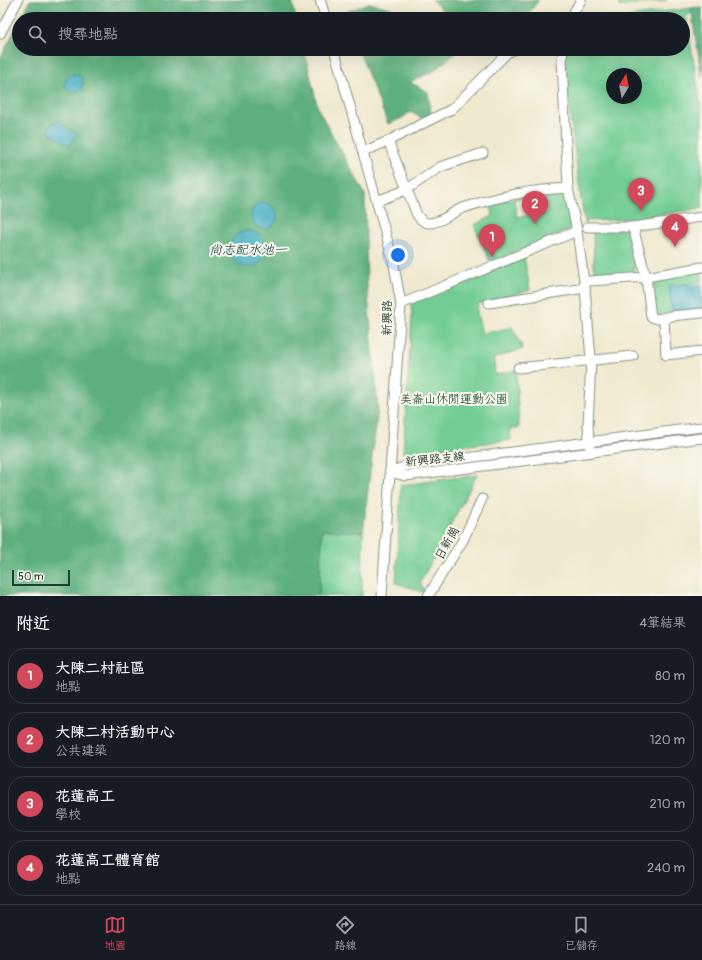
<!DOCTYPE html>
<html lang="zh-TW">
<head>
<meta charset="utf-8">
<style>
  :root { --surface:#171b24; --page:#20242c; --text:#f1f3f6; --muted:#9ea1a6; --line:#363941; --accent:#d1495b }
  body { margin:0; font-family:Pangolin,"LXGW WenKai TC",sans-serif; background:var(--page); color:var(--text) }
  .compass { position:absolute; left:606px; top:68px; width:36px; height:36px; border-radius:50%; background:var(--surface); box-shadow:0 4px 16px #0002; rotate:10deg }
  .scale { position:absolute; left:12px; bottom:10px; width:58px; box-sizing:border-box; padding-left:4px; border:2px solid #1f3d34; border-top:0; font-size:11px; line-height:14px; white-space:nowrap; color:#1f3d34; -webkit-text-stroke:3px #fbf7ec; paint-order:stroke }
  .you { position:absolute; left:398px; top:255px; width:14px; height:14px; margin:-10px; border:3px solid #fff; border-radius:50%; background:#1a73e8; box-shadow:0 0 0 6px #1a73e833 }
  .badge { display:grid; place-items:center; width:26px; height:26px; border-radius:50%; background:var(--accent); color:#fff; font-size:13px; font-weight:700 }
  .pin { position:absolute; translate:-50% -33px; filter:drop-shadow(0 1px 2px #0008) }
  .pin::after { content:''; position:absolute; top:21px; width:14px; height:12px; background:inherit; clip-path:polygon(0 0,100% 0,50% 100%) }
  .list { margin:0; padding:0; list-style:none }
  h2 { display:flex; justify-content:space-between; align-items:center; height:52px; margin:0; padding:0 16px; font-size:17px }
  h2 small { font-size:13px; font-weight:400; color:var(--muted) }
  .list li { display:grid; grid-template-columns:26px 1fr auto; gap:12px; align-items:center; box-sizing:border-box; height:56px; margin:0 8px 8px; padding:0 8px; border:1px solid var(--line); border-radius:16px }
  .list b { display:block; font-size:15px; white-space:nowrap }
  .list p { margin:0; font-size:13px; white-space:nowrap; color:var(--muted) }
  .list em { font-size:13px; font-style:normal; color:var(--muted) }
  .icon { flex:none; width:22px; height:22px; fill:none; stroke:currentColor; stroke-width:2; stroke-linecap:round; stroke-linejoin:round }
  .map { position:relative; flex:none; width:702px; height:596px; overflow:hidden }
  .search { position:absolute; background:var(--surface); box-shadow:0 4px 16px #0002; left:12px; right:12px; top:12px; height:44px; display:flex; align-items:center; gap:10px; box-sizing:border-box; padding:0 14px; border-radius:22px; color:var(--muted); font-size:15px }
  .sheet { height:308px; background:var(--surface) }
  nav { display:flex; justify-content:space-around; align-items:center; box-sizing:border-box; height:56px; border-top:1px solid var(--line); background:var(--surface); font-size:11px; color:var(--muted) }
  nav a { display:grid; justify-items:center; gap:2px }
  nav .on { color:var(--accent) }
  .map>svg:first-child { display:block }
  .green { fill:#72cd94; stroke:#488564; fill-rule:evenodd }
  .forest { fill:#5db07e; stroke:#3e7659 }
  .water { fill:#46afc5; stroke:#32767c }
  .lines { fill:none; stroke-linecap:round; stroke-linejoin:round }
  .minor-casing { stroke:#879382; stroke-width:11 }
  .minor { stroke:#fff; stroke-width:9 }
  .labels { text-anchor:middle; stroke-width:4; stroke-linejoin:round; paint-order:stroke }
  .street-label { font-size:12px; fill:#1f3d34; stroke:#fbf7ec }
  .park-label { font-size:12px; fill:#34614c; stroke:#fbf7ec }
  .water-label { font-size:13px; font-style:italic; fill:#2b5f60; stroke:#fbf7ec }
</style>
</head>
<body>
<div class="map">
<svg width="702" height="596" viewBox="0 0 702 596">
  <rect width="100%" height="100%" fill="#fbf7ec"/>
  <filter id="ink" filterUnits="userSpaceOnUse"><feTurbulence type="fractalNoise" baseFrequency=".025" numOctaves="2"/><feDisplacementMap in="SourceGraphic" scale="8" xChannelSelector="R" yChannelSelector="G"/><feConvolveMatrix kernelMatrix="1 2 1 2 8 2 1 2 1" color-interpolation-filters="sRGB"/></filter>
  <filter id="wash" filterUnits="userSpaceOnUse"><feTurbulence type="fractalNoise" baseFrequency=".012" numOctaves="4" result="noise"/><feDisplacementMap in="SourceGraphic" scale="16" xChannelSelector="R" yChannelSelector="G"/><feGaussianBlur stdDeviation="0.9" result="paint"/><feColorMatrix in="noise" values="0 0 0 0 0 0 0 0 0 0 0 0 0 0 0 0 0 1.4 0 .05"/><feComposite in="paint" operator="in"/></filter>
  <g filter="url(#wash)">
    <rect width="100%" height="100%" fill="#efe9cf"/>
    <!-- green -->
    <g class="green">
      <path d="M 618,0 L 667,0 L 619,7 Z"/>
      <path d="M 691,8 L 692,13 L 686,15 L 702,113 L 702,208 L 631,219 L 586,221 L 586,225 L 583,214 L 564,71 L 563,49 L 683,49 L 683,19 L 613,19 ZM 612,74 L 636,74 L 636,98 L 612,98 Z"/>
      <path d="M 544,192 L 566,195 L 570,230 L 490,262 L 474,225 L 493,216 L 490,203 L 529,195 L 529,196 L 514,199 L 517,217 L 547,213 Z"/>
      <path d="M 633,229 L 634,274 L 594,275 L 593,230 Z"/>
      <path d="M 524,257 L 530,290 L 478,304 L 477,313 L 482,334 L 512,327 L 523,349 L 494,358 L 495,375 L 516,370 L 519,428 L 510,428 L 511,440 L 403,453 L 412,317 L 411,303 Z"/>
      <path d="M 702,270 L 702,281 L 669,286 L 672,313 L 655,316 L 652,289 L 658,287 L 654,287 L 653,277 Z"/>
      <path d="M 477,475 L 420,583 L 426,593 L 396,583 L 401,485 Z"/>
      <path d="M 322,530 L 363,532 L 362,596 L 319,596 Z"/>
    </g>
    <!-- forest -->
    <g class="forest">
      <path d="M 30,0 L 292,0 L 296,19 L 20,19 Z"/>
      <path d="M 432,0 L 539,0 L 524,19 L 451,19 Z"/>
      <path d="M 369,3 L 391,8 L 398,19 L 346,19 L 343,13 Z"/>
      <path d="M 702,7 L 702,77 L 691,8 Z"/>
      <path d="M 19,22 L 19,49 L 304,49 L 318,109 L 365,194 L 367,284 L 378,408 L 363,532 L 322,530 L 319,596 L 0,596 L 0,59 Z"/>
      <path d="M 358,49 L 460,49 L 434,71 L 410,82 L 428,92 L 431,115 L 421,118 L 410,112 L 402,118 L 388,124 Z"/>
    </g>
    <!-- water -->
    <g class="water">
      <circle cx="74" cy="83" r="9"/>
      <path d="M 58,121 L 77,134 L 70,146 L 47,131 L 53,122 L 56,123 Z"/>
      <circle cx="264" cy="216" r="13"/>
      <circle cx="248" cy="249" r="18"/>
      <path d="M 702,284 L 702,311 L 672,313 L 669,285 Z"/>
    </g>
  </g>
  <g filter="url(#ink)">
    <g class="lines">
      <defs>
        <g id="minor">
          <path d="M 320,0 L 326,19"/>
          <path d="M 570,19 L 581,0"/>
          <path d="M 0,34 L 18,0"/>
          <path d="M 334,49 L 393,260 L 401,304 L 382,596"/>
          <path d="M 563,49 L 562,60 L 568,188 L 577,231 L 585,288 L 591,359 L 588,426 L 590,452"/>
          <path d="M 388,141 L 417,215 C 420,219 424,223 429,223 C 441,223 452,212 463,208 C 500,196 530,190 568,188"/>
          <path d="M 363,152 L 388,141 L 452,109 L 507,53 L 515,49"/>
          <path d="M 377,201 L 406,190 L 440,167 L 483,153"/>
          <path d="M 587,227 L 633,227 L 702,217"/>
          <path d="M 633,227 L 646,277 L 702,267"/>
          <path d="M 590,281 L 646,277 L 651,317 L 658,319 L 671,316 L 702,313"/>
          <path d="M 489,303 L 585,288"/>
          <path d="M 401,304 L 577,231"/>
          <path d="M 664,319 L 666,355 L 702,351"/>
          <path d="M 518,368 L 633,356"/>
          <path d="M 390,472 L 406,466 L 702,427"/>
          <path d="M 390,472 L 405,476 L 702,438"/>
          <path d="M 428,596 L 463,540 L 482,499"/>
        </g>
      </defs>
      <!-- minor casing -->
      <use href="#minor" class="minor-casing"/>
      <!-- minor -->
      <use href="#minor" class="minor"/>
    </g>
  </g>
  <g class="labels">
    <!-- street labels -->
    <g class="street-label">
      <text transform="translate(387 318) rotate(-89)" y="4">新興路</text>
      <text transform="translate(435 459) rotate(-6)" y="4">新興路支線</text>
      <text transform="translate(447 543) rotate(-61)" y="4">日新崗</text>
    </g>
    <!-- park labels -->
    <g class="park-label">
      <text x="454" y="403">美崙山休閒運動公園</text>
    </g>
    <!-- water labels -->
    <g class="water-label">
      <text x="248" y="254">尚志配水池一</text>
    </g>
  </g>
</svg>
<svg class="compass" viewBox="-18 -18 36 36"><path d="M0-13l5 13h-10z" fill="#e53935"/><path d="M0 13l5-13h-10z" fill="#9ea1a6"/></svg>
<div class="scale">50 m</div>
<div class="you"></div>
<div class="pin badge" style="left:492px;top:257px">1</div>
<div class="pin badge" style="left:535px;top:224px">2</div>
<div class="pin badge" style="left:641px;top:211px">3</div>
<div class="pin badge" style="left:675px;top:247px">4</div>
<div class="search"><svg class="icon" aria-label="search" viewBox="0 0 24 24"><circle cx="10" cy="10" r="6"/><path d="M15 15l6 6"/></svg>搜尋地點</div>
</div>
<section class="sheet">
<h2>附近<small>4筆結果</small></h2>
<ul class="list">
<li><span class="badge">1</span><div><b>大陳二村社區</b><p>地點</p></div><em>80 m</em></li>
<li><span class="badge">2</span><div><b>大陳二村活動中心</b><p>公共建築</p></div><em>120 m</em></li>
<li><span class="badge">3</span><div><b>花蓮高工</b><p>學校</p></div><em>210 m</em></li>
<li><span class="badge">4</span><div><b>花蓮高工體育館</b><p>地點</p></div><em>240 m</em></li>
</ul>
</section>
<nav>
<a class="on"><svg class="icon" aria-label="map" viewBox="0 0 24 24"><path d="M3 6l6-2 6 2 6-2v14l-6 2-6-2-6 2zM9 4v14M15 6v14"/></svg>地圖</a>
<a><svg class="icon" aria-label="directions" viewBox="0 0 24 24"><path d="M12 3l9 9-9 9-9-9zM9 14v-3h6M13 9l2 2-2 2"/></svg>路線</a>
<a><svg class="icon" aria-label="saved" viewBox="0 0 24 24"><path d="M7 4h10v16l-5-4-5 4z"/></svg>已儲存</a>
</nav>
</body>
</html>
